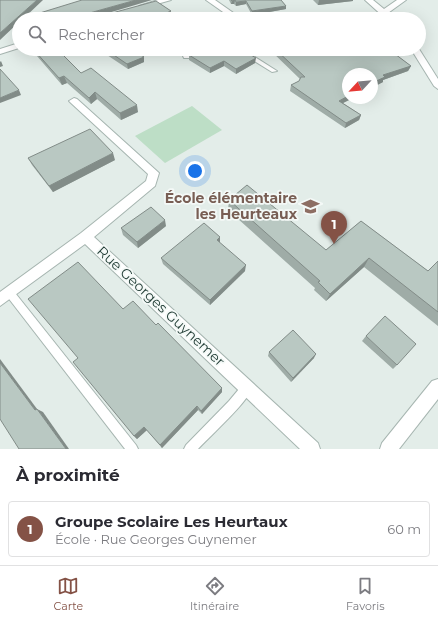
<!DOCTYPE html>
<html lang="fr">
<head>
<meta charset="utf-8">
<style>
  :root { --surface:#fff; --page:#f2f2f3; --text:#2b2b33; --muted:#7c7c81; --line:#e1e1e2; --accent:#845246 }
  body { margin:0; font-family:Montserrat,sans-serif; background:var(--page); color:var(--text) }
  .compass { position:absolute; left:342px; top:68px; width:36px; height:36px; border-radius:50%; background:var(--surface); box-shadow:0 4px 16px #0002; rotate:244deg }
  .you { position:absolute; left:195px; top:171px; width:14px; height:14px; margin:-10px; border:3px solid #fff; border-radius:50%; background:#1a73e8; box-shadow:0 0 0 6px #1a73e833 }
  .badge { display:grid; place-items:center; width:26px; height:26px; border-radius:50%; background:var(--accent); color:#fff; font-size:13px; font-weight:700 }
  .pin { position:absolute; translate:-50% -33px; filter:drop-shadow(0 1px 2px #0008) }
  .pin::after { content:''; position:absolute; top:21px; width:14px; height:12px; background:inherit; clip-path:polygon(0 0,100% 0,50% 100%) }
  .list { margin:0; padding:0; list-style:none }
  h2 { display:flex; justify-content:space-between; align-items:center; height:52px; margin:0; padding:0 16px; font-size:17px }
  h2 small { font-size:13px; font-weight:400; color:var(--muted) }
  .list li { display:grid; grid-template-columns:26px 1fr auto; gap:12px; align-items:center; box-sizing:border-box; height:56px; margin:0 8px 8px; padding:0 8px; border:1px solid var(--line); border-radius:4px }
  .list b { display:block; font-size:15px; white-space:nowrap }
  .list p { margin:0; font-size:13px; white-space:nowrap; color:var(--muted) }
  .list em { font-size:13px; font-style:normal; color:var(--muted) }
  .icon { flex:none; width:22px; height:22px; fill:none; stroke:currentColor; stroke-width:2; stroke-linecap:round; stroke-linejoin:round }
  .map { position:relative; flex:none; width:438px; height:449px; overflow:hidden }
  .search { position:absolute; background:var(--surface); box-shadow:0 4px 16px #0002; left:12px; right:12px; top:12px; height:44px; display:flex; align-items:center; gap:10px; box-sizing:border-box; padding:0 14px; border-radius:22px; color:var(--muted); font-size:15px }
  .sheet { height:116px; background:var(--surface) }
  nav { display:flex; justify-content:space-around; align-items:center; box-sizing:border-box; height:56px; border-top:1px solid var(--line); background:var(--surface); font-size:11px; color:var(--muted) }
  nav a { display:grid; justify-items:center; gap:2px }
  nav .on { color:var(--accent) }
  .map>svg:first-child { display:block }
  .green { fill:#bddec6 }
  .lines { fill:none; stroke-linecap:round; stroke-linejoin:round }
  .service-casing { stroke:#a6b5b0; stroke-width:2 }
  .minor-casing { stroke:#a6b5b0; stroke-width:2 }
  .service { fill:#fff; fill-rule:evenodd }
  .minor { fill:#fff; fill-rule:evenodd }
  .wall { fill:#9faca7 }
  .shaded-wall { fill:#828c88 }
  .building { fill:#b9c8c2; stroke:#828c88 }
  .labels { text-anchor:middle; stroke-width:3.5; stroke-linejoin:round; paint-order:stroke }
  .education-label { font-size:14px; font-weight:bold; fill:#785e54; stroke:#f4f9f7; text-anchor:end }
  .street-label { font-size:14px; fill:#233e37; stroke:#f4f9f7 }
</style>
</head>
<body>
<div class="map">
<svg width="438" height="449" viewBox="0 0 438 449">
  <rect width="100%" height="100%" fill="#e3ede9"/>
  <!-- green -->
  <path class="green" d="M 192,106 L 222,130 L 165,163 L 135,136 Z"/>
  <g class="lines">
    <defs>
      <g id="service">
        <path d="M 235,49 L 242,49 L 277,71 L 272,72 Z"/>
        <path d="M 9,288 L 12,289 L 136,445 L 138,449 L 125,449 L 6,295 L 5,292 L 6,289 Z"/>
        <path d="M 248,382 L 252,383 L 253,387 C 246,404 212,434 198,449 L 184,449 L 186,445 L 229,401 L 244,383 Z"/>
      </g>
      <g id="minor">
        <path d="M 158,0 L 171,0 L 143,8 L 139,6 Z"/>
        <path d="M 206,0 L 215,0 L 242,19 L 233,19 Z"/>
        <path d="M 365,0 L 373,0 L 384,9 L 397,0 L 406,0 L 388,13 L 394,19 L 386,19 Z"/>
        <path d="M 19,43 L 19,48 L 0,54 L 0,49 Z"/>
        <path d="M 195,49 L 206,49 L 190,58 L 184,58 L 183,56 Z"/>
        <path d="M 411,49 L 419,49 L 438,79 L 438,89 L 434,86 Z"/>
        <path d="M 74,98 L 77,99 L 159,173 L 155,186 L 94,237 L 318,443 L 320,449 L 300,449 L 85,244 L 0,306 L 0,292 L 81,233 L 146,181 L 148,174 L 71,103 L 69,101 Z"/>
        <path d="M 438,379 L 438,399 L 399,449 L 380,449 L 382,443 L 432,381 Z"/>
      </g>
    </defs>
    <!-- service casing -->
    <use href="#service" class="service-casing"/>
    <!-- minor casing -->
    <use href="#minor" class="minor-casing"/>
    <!-- service -->
    <use href="#service" class="service"/>
    <!-- minor -->
    <use href="#minor" class="minor"/>
  </g>
  <!-- wall -->
  <g class="wall">
    <path d="M 229,0 L 281,0 L 286,6 L 286,9 L 252,15 L 246,4 L 236,6 L 234,4 L 231,4 Z"/>
    <path d="M 313,0 L 353,0 L 353,1 L 318,5 Z"/>
    <path d="M 63,49 L 82,49 L 68,54 Z"/>
    <path d="M 98,49 L 132,49 L 144,57 L 144,62 L 128,69 Z"/>
    <path d="M 269,49 L 301,49 L 307,54 L 392,52 L 411,66 L 408,71 L 383,80 L 383,82 L 348,98 L 353,98 L 343,103 L 361,115 L 359,120 L 345,128 L 290,91 L 291,85 L 299,81 L 300,79 Z"/>
    <path d="M 34,50 L 81,73 L 138,112 L 121,120 L 97,99 L 91,104 L 67,83 L 62,85 L 37,56 Z"/>
    <path d="M 189,55 L 255,63 L 236,74 L 224,66 L 210,73 L 189,60 Z"/>
    <path d="M 28,158 L 115,160 L 53,192 L 32,165 Z"/>
    <path d="M 229,200 L 326,250 L 361,221 L 428,271 L 438,261 L 438,326 L 364,267 L 326,301 L 314,290 L 315,288 L 228,210 Z"/>
    <path d="M 166,226 L 138,248 L 123,235 L 121,228 Z"/>
    <path d="M 220,243 L 245,271 L 210,305 L 163,264 L 161,258 Z"/>
    <path d="M 156,325 L 222,388 L 222,392 L 202,414 L 198,410 L 162,448 L 147,430 L 137,439 L 134,436 L 78,358 Z"/>
    <path d="M 366,336 L 397,365 L 393,369 L 362,341 Z"/>
    <path d="M 269,352 L 314,358 L 291,382 L 268,356 Z"/>
  </g>
  <!-- shaded-wall -->
  <g class="shaded-wall">
    <path d="M 37,0 L 43,0 L 23,19 L 19,19 L 19,22 L 0,40 L 0,33 Z"/>
    <path d="M 136,0 L 152,0 L 88,19 L 86,14 Z"/>
    <path d="M 235,0 L 234,4 L 231,4 L 232,1 Z"/>
    <path d="M 319,0 L 353,0 L 353,1 L 318,5 Z"/>
    <path d="M 246,1 L 246,4 L 236,6 L 236,2 Z"/>
    <path d="M 286,6 L 286,9 L 252,15 L 252,11 Z"/>
    <path d="M 171,11 L 171,16 L 164,19 L 152,19 Z"/>
    <path d="M 67,49 L 82,49 L 68,54 Z"/>
    <path d="M 144,57 L 144,62 L 128,69 L 127,64 Z"/>
    <path d="M 256,58 L 255,63 L 236,74 L 236,69 Z"/>
    <path d="M 1,61 L 3,66 L 0,67 L 0,62 Z"/>
    <path d="M 224,61 L 224,66 L 210,73 L 210,68 Z"/>
    <path d="M 411,66 L 408,71 L 383,80 L 383,82 L 372,88 L 372,83 L 383,75 Z"/>
    <path d="M 64,76 L 67,83 L 62,85 L 59,78 Z"/>
    <path d="M 19,90 L 21,95 L 0,103 L 0,98 Z"/>
    <path d="M 95,92 L 97,99 L 91,104 L 89,98 Z"/>
    <path d="M 348,96 L 348,98 L 353,98 L 337,106 L 339,101 Z"/>
    <path d="M 137,105 L 138,112 L 121,120 L 120,113 Z"/>
    <path d="M 361,115 L 359,120 L 345,128 L 346,123 Z"/>
    <path d="M 113,153 L 115,160 L 53,192 L 49,186 Z"/>
    <path d="M 165,220 L 166,226 L 138,248 L 137,242 Z"/>
    <path d="M 220,237 L 220,243 L 217,240 Z"/>
    <path d="M 369,258 L 364,267 L 326,301 L 330,294 Z"/>
    <path d="M 246,265 L 245,271 L 210,305 L 210,300 Z"/>
    <path d="M 316,354 L 314,358 L 291,382 L 293,378 Z"/>
    <path d="M 0,359 L 40,413 L 35,410 L 0,363 Z"/>
    <path d="M 222,388 L 222,392 L 202,414 L 201,411 Z"/>
    <path d="M 197,406 L 198,410 L 162,448 L 160,445 Z"/>
    <path d="M 37,409 L 43,412 L 69,449 L 66,449 Z"/>
    <path d="M 144,427 L 147,430 L 137,439 L 134,436 Z"/>
  </g>
  <!-- building -->
  <g class="building">
    <path d="M 0,0 L 37,0 L 0,33 Z"/>
    <path d="M 82,0 L 136,0 L 86,14 L 101,16 L 156,1 L 171,11 L 152,19 L 34,19 L 30,16 Z"/>
    <path d="M 231,0 L 281,0 L 286,6 L 252,11 L 246,1 L 236,2 L 235,0 L 232,1 Z"/>
    <path d="M 36,49 L 57,49 L 81,73 L 91,68 L 137,105 L 120,113 L 95,92 L 89,98 L 64,76 L 59,78 L 34,50 Z"/>
    <path d="M 105,49 L 132,49 L 144,57 L 127,64 Z"/>
    <path d="M 200,49 L 241,49 L 256,58 L 236,69 L 224,61 L 210,68 L 189,55 Z"/>
    <path d="M 275,49 L 301,49 L 307,54 L 325,49 L 391,49 L 393,50 L 391,51 L 411,66 L 383,75 L 385,77 L 372,83 L 372,74 L 348,74 L 348,96 L 339,101 L 361,115 L 346,123 L 291,85 L 299,81 L 301,77 L 305,77 Z"/>
    <path d="M 0,69 L 19,90 L 0,98 Z"/>
    <path d="M 90,129 L 113,153 L 49,186 L 28,158 Z"/>
    <path d="M 247,185 L 326,250 L 361,221 L 428,271 L 438,261 L 438,312 L 369,258 L 330,294 L 318,282 L 320,281 L 229,200 Z"/>
    <path d="M 151,207 L 165,220 L 137,242 L 121,228 Z"/>
    <path d="M 204,223 L 220,237 L 217,240 L 246,265 L 210,300 L 161,258 Z"/>
    <path d="M 78,262 L 123,309 L 133,301 L 156,325 L 158,323 L 222,388 L 201,411 L 197,406 L 160,445 L 144,427 L 134,436 L 73,362 L 78,358 L 28,299 Z"/>
    <path d="M 385,316 L 416,344 L 397,365 L 366,336 Z"/>
    <path d="M 293,330 L 316,354 L 293,378 L 269,352 Z"/>
    <path d="M 0,363 L 35,410 L 37,409 L 66,449 L 19,449 L 0,419 Z"/>
  </g>
  <!-- icons -->
  <defs>
    <symbol id="school-bare" viewBox="-9 -9 18 18"><path d="M0-5L7-2L0 1L-7-2ZM-4 1L0 2.5L4 1V4Q0 6-4 4Z" fill="#8d6e63" stroke="#f4f9f7" stroke-width="2.5" paint-order="stroke"/></symbol>
  </defs>
  <g fill-rule="evenodd">
    <use href="#school-bare" x="298" y="194" width="25" height="25"/>
  </g>
  <g class="labels">
    <!-- education labels -->
    <g class="education-label">
      <text x="297" y="203">École élémentaire<tspan x="297" dy="16">les Heurteaux</tspan></text>
    </g>
    <!-- street labels -->
    <g class="street-label">
      <text transform="translate(161 306) rotate(43)" y="5">Rue Georges Guynemer</text>
    </g>
  </g>
</svg>
<svg class="compass" viewBox="-18 -18 36 36"><path d="M0-13l5 13h-10z" fill="#e53935"/><path d="M0 13l5-13h-10z" fill="#7c7c81"/></svg>
<div class="you"></div>
<div class="pin badge" style="left:334px;top:244px">1</div>
<div class="search"><svg class="icon" aria-label="search" viewBox="0 0 24 24"><circle cx="10" cy="10" r="6"/><path d="M15 15l6 6"/></svg>Rechercher</div>
</div>
<section class="sheet">
<h2>À proximité<small></small></h2>
<ul class="list">
<li><span class="badge">1</span><div><b>Groupe Scolaire Les Heurtaux</b><p>École · Rue Georges Guynemer</p></div><em>60 m</em></li>
</ul>
</section>
<nav>
<a class="on"><svg class="icon" aria-label="map" viewBox="0 0 24 24"><path d="M3 6l6-2 6 2 6-2v14l-6 2-6-2-6 2zM9 4v14M15 6v14"/></svg>Carte</a>
<a><svg class="icon" aria-label="directions" viewBox="0 0 24 24"><path d="M12 3l9 9-9 9-9-9zM9 14v-3h6M13 9l2 2-2 2"/></svg>Itinéraire</a>
<a><svg class="icon" aria-label="saved" viewBox="0 0 24 24"><path d="M7 4h10v16l-5-4-5 4z"/></svg>Favoris</a>
</nav>
</body>
</html>
